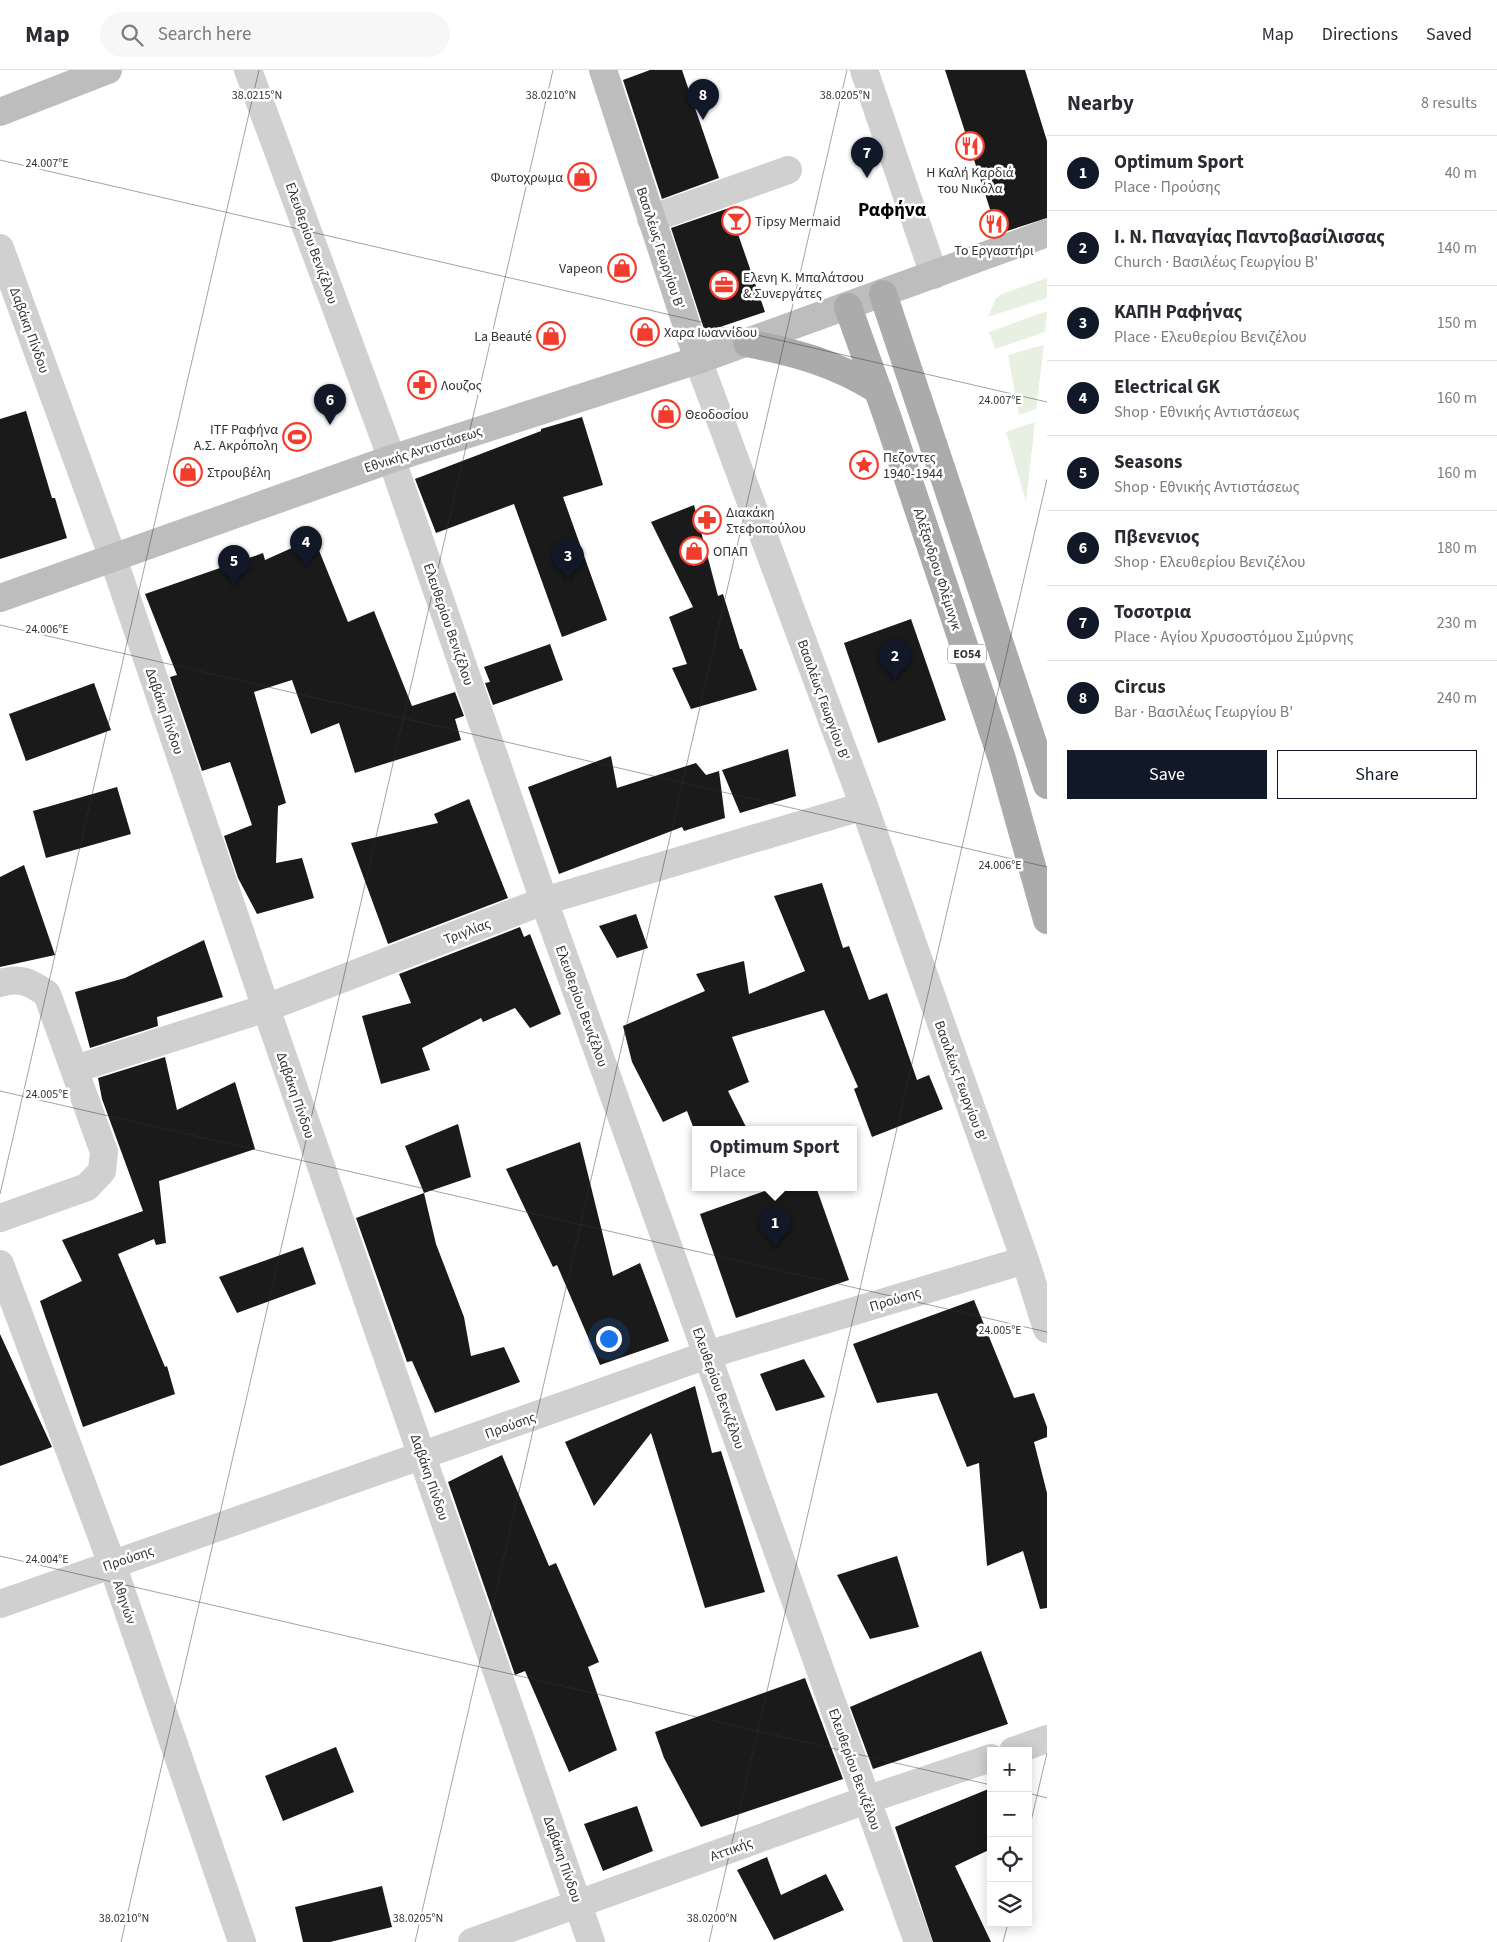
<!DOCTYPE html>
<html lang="en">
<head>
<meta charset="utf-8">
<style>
  :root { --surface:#fff; --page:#f7f7f7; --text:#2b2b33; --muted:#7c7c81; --line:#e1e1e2; --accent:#111827 }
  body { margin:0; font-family:"Source Sans 3",sans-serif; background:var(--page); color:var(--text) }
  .controls { position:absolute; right:15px; bottom:15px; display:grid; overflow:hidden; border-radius:0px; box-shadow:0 2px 12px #0003 }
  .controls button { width:45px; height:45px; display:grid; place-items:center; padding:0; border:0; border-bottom:1px solid var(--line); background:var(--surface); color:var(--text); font:25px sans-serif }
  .you { position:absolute; left:608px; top:1268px; width:18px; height:18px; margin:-12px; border:4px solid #fff; border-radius:50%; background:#1a73e8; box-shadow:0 0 0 8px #1a73e833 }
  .badge { display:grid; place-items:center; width:32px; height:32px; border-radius:50%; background:var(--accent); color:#fff; font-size:16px; font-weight:700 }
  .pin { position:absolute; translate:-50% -41px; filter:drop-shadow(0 1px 2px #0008) }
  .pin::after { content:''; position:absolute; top:26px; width:18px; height:15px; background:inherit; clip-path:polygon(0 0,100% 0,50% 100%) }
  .popup { position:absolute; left:692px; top:1056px; width:165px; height:65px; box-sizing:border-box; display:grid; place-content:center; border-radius:0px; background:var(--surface); filter:drop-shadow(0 1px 4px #0005); font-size:16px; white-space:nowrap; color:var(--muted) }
  .popup b { font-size:19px; color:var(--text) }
  .popup::after { content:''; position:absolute; left:50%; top:100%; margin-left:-10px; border:10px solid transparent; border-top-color:var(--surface) }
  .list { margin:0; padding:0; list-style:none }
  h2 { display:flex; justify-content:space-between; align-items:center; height:65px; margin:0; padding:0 20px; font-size:21px }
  h2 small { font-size:16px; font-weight:400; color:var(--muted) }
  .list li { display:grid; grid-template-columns:32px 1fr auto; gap:15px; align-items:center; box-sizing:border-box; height:75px; padding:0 20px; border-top:1px solid var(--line) }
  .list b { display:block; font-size:19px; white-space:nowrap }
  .list p { margin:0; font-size:16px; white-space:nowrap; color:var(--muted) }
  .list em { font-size:16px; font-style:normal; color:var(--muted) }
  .actions { display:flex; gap:10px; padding:15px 20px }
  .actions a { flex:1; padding:11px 0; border:1px solid var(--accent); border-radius:0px; text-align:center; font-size:18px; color:var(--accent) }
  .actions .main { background:var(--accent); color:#fff }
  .icon { flex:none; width:28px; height:28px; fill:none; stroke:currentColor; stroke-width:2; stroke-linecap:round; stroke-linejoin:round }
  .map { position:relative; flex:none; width:1047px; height:1872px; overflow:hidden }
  header { display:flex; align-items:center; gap:30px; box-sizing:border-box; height:70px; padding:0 25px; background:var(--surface); border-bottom:1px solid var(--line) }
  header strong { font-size:24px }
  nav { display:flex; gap:28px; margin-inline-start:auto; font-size:18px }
  .search { width:350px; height:45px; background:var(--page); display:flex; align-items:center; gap:12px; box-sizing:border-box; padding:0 18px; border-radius:28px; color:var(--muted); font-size:19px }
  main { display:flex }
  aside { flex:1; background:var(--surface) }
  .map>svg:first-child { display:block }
  .green { fill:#e7f0e1 }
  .building { fill:#1a1a1a }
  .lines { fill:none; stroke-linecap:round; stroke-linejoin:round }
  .street { stroke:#d0d0d0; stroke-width:28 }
  .secondary { stroke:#bdbdbd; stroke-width:28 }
  .primary { stroke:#ababab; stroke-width:28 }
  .ticks { fill:none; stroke:#333; stroke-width:1; stroke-opacity:0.45 }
  .labels { text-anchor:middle; stroke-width:5; stroke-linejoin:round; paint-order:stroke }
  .shield { fill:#fff; stroke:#707070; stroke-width:1 }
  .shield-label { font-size:12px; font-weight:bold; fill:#333 }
  .poi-label { font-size:14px; fill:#333; stroke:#fff; text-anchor:start }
  .street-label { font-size:14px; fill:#333; stroke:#fff }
  .district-label { font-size:19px; font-weight:bold; fill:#000; stroke:#fff }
  .ticks-label { font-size:12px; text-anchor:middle; fill:#333; stroke:#fff; stroke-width:5; stroke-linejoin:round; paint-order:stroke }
</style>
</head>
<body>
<header>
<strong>Map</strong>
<div class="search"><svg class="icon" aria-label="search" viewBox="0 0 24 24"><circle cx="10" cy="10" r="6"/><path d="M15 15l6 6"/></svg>Search here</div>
<nav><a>Map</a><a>Directions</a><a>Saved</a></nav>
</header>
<main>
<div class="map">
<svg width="1047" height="1872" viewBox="0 0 1047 1872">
  <rect width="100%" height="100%" fill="#fff"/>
  <!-- green -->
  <g class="green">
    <path d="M 1047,208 L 1047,228 L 988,247 L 996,228 L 1002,224 Z"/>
    <path d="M 1047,241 L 1045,262 L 995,279 L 989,262 Z"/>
    <path d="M 1044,275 L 1036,339 L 1019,345 L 1008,285 Z"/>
    <path d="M 1035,352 L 1026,432 L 1006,362 Z"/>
  </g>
  <!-- building -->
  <g class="building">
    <path d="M 650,0 L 682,0 L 719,108 L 662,129 L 623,10 Z"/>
    <path d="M 945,0 L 1025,0 L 1047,71 L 1047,148 L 998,164 Z"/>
    <path d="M 729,138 L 765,242 L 705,262 L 671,158 Z"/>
    <path d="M 26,341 L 52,428 L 55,428 L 67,468 L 0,489 L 0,349 Z"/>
    <path d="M 582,347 L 603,415 L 563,427 L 607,550 L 562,567 L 514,434 L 436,463 L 415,409 L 541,361 L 541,359 Z"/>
    <path d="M 694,435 L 718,526 L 723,524 L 740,579 L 742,579 L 757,620 L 691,639 L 672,598 L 687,594 L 669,547 L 693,537 L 651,452 Z"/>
    <path d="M 314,468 L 348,552 L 374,541 L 412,636 L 455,622 L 464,646 L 455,649 L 461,670 L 355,703 L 339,653 L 311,664 L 292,610 L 254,622 L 286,733 L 278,736 L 276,793 L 302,788 L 314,828 L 257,844 L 238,808 L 224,766 L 252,755 L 230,692 L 202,701 L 170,607 L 177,605 L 145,524 L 263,483 L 265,490 Z"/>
    <path d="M 911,549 L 946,650 L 878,673 L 844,573 Z"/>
    <path d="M 550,574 L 563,610 L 493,635 L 485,613 L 490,612 L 484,597 Z"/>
    <path d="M 94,613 L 111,660 L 26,691 L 9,644 Z"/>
    <path d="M 788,679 L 796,726 L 740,743 L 722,700 Z"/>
    <path d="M 611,686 L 617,718 L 696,693 L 706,705 L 719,701 L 725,748 L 684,761 L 682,757 L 559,804 L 528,717 Z"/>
    <path d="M 117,717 L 131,764 L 46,788 L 33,741 Z"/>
    <path d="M 469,729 L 508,828 L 388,874 L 351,773 L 438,753 L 434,744 Z"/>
    <path d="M 24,795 L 55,885 L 0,897 L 0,807 Z"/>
    <path d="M 822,813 L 843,878 L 849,876 L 869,930 L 887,923 L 917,1010 L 929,1005 L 943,1039 L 872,1067 L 854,1019 L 858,1017 L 824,940 L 732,967 L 749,1012 L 728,1021 L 747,1059 L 694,1059 L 687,1041 L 663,1052 L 632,992 L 623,956 L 705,921 L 696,904 L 744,891 L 749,924 L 805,901 L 774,826 Z"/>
    <path d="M 636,844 L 648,878 L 617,888 L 599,856 Z"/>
    <path d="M 520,857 L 524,867 L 530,864 L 561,944 L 530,958 L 515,938 L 483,952 L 481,948 L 422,978 L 430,1000 L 381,1014 L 362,946 L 411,933 L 399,904 Z"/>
    <path d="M 204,870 L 223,927 L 157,947 L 158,956 L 90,978 L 75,922 L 125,908 Z"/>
    <path d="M 165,987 L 177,1040 L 235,1012 L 255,1079 L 159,1111 L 166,1173 L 156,1175 L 154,1169 L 118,1184 L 165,1297 L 167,1296 L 175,1324 L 83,1357 L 40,1231 L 82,1211 L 62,1170 L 143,1141 L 102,1029 L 98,1008 Z"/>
    <path d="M 458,1054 L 471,1107 L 424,1123 L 405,1076 Z"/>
    <path d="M 580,1072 L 613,1206 L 640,1193 L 669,1271 L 600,1295 L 557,1195 L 553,1197 L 506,1099 Z"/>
    <path d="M 776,1117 L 816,1117 L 849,1210 L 736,1248 L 700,1144 Z"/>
    <path d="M 424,1123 L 436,1174 L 464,1247 L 471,1286 L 504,1277 L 520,1312 L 435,1343 L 412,1291 L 407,1292 L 356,1148 Z"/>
    <path d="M 303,1177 L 316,1214 L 237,1243 L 219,1207 Z"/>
    <path d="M 974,1230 L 1014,1328 L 1034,1323 L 1047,1357 L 1047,1367 L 1034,1372 L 1047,1423 L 1047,1538 L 1040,1539 L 1023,1481 L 987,1496 L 979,1393 L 967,1397 L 937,1323 L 877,1333 L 853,1274 Z"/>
    <path d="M 0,1264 L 52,1377 L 0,1396 Z"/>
    <path d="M 804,1289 L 825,1327 L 776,1341 L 760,1304 Z"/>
    <path d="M 695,1316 L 712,1383 L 721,1381 L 765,1522 L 705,1538 L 651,1363 L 594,1436 L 565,1372 Z"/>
    <path d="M 502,1385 L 549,1496 L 556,1493 L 599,1592 L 588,1597 L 617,1680 L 569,1702 L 525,1601 L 515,1605 L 448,1412 Z"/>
    <path d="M 897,1486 L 919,1557 L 870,1569 L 837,1505 Z"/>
    <path d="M 981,1581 L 1008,1654 L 873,1699 L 850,1637 Z"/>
    <path d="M 805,1608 L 843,1709 L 701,1757 L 664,1688 L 655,1662 Z"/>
    <path d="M 336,1677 L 354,1722 L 283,1751 L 265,1706 Z"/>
    <path d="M 991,1718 L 991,1779 L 955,1796 L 991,1872 L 933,1872 L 895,1757 Z"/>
    <path d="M 637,1736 L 653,1781 L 603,1801 L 584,1754 Z"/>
    <path d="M 767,1787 L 781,1825 L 826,1804 L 844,1840 L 774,1870 L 737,1800 Z"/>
    <path d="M 382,1816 L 392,1857 L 330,1872 L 303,1872 L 295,1837 Z"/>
  </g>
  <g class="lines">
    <!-- street -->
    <g class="street">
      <path d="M 248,0 L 386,373 L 544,831 L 918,1872"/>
      <path d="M 864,0 L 934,205"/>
      <path d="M 651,149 L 788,100"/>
      <path d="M 0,178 L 113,488 L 266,938 L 591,1872"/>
      <path d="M 698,290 L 864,736 L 1025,1190 L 1047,1259"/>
      <path d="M 0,913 C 21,907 30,912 47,924 L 104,1082 L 102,1101 L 87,1117 L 0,1148"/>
      <path d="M 75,999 L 266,938 L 544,831 L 864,736"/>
      <path d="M 0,1194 L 112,1494 L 242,1872"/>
      <path d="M 0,1534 L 707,1285 L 1025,1190"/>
      <path d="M 1013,1681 L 1047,1669"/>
      <path d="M 472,1872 L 866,1730 L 991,1688"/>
    </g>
    <!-- secondary -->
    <g class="secondary">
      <path d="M 603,0 L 698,290"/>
      <path d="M 0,42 L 108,0"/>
      <path d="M 0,528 L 391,389 L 698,290 L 1047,163"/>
    </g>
    <!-- primary -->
    <g class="primary">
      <path d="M 883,224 L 1047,715"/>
      <path d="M 848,237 L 887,346 L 1002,689 L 1047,850"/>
      <path d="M 747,273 C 797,283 835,293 878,320"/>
    </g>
  </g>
  <!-- ticks -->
  <path class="ticks" d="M 0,90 L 1047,332M 0,555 L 1047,797M 0,1021 L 1047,1262M 0,1124 L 259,0M 0,1486 L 991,1715M 1028,1723 L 1047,1728M 1028,1764 L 1047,1683M 121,1872 L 553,0M 415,1872 L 847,0M 709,1872 L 1047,409M 1003,1872 L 1008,1853"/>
  <!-- icons -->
  <defs>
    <symbol id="restaurant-ring" viewBox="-11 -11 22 22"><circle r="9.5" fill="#fff" stroke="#f23d2d" stroke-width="1.5"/><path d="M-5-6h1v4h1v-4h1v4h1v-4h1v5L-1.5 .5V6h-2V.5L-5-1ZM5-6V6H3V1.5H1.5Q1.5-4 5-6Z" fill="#f23d2d"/></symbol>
    <symbol id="shop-ring" viewBox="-11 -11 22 22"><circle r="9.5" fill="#fff" stroke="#f23d2d" stroke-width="1.5"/><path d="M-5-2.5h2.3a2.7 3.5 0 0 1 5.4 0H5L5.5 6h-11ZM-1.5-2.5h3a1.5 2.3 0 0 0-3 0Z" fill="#f23d2d"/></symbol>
    <symbol id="bar-ring" viewBox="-11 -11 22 22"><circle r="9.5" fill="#fff" stroke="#f23d2d" stroke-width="1.5"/><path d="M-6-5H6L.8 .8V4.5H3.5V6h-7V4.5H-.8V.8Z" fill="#f23d2d"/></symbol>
    <symbol id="office-ring" viewBox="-11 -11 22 22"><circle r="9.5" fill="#fff" stroke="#f23d2d" stroke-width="1.5"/><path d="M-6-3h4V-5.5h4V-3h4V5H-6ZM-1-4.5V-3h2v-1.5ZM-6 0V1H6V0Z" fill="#f23d2d"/></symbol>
    <symbol id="pharmacy-ring" viewBox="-11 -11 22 22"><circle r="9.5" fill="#fff" stroke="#f23d2d" stroke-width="1.5"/><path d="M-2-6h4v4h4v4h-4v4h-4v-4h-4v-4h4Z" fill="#f23d2d"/></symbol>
    <symbol id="stadium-ring" viewBox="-11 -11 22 22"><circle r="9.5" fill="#fff" stroke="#f23d2d" stroke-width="1.5"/><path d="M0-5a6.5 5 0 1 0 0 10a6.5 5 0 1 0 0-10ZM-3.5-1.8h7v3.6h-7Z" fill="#f23d2d"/></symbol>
    <symbol id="sight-ring" viewBox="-11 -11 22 22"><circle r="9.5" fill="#fff" stroke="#f23d2d" stroke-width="1.5"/><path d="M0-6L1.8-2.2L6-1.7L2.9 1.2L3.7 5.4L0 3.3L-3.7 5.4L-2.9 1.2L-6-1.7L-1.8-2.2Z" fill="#f23d2d"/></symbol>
  </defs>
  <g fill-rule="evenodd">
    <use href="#restaurant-ring" x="954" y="60" width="32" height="32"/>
    <use href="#shop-ring" x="566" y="91" width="32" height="32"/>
    <use href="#bar-ring" x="720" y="135" width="32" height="32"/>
    <use href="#restaurant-ring" x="978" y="138" width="32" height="32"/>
    <use href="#shop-ring" x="606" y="182" width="32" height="32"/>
    <use href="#office-ring" x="708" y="199" width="32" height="32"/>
    <use href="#shop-ring" x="629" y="246" width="32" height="32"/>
    <use href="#shop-ring" x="535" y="250" width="32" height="32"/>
    <use href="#pharmacy-ring" x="406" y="299" width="32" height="32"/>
    <use href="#shop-ring" x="650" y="328" width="32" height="32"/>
    <use href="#stadium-ring" x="281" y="351" width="32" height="32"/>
    <use href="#sight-ring" x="848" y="379" width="32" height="32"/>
    <use href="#shop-ring" x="172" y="386" width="32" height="32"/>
    <use href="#pharmacy-ring" x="691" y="434" width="32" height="32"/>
    <use href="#shop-ring" x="678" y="465" width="32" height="32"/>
  </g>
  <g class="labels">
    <!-- shield labels -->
    <rect class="shield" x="948" y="574.5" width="38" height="19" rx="4"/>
    <g class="shield-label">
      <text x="967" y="588">ΕΟ54</text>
    </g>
    <!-- poi labels -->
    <g class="poi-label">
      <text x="970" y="107" text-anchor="middle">Η Καλή Καρδιά<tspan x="970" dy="16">του Νικόλα</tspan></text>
      <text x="563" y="112" text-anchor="end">Φωτοχρωμα</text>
      <text x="755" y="156">Tipsy Mermaid</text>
      <text x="994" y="185" text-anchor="middle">Το Εργαστήρι</text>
      <text x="603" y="203" text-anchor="end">Vapeon</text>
      <text x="743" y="212">Ελενη Κ. Μπαλάτσου<tspan x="743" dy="16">&amp; Συνεργάτες</tspan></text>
      <text x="664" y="267">Χαρα Ιωαννίδου</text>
      <text x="532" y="271" text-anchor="end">La Beauté</text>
      <text x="441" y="320">Λουζος</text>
      <text x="685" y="349">Θεοδοσίου</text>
      <text x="278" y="364" text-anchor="end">ITF Ραφήνα<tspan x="278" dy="16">Α.Σ. Ακρόπολη</tspan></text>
      <text x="883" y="392">Πεζοντες<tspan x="883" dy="16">1940-1944</tspan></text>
      <text x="207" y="407">Στρουβέλη</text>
      <text x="726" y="447">Διακάκη<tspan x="726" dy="16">Στεφοπούλου</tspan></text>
      <text x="713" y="486">ΟΠΑΠ</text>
    </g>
    <!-- street labels -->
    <g class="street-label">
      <text transform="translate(312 173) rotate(70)" y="5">Ελευθερίου Βενιζέλου</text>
      <text transform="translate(661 178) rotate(72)" y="5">Βασιλέως Γεωργίου Β'</text>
      <text transform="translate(30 260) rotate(70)" y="5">Δαβάκη Πίνδου</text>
      <text transform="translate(423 379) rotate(-18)" y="5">Εθνικής Αντιστάσεως</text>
      <text transform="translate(938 499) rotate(72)" y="5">Αλέξανδρου Φλέμινγκ</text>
      <text transform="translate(449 554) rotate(71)" y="5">Ελευθερίου Βενιζέλου</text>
      <text transform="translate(824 630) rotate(70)" y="5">Βασιλέως Γεωργίου Β'</text>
      <text transform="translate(165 641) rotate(71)" y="5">Δαβάκη Πίνδου</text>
      <text transform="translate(467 861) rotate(-21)" y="5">Τριγλίας</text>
      <text transform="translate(582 936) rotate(70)" y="5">Ελευθερίου Βενιζέλου</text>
      <text transform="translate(961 1011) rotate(70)" y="5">Βασιλέως Γεωργίου Β'</text>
      <text transform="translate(296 1025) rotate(71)" y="5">Δαβάκη Πίνδου</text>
      <text transform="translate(895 1229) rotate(-17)" y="5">Προύσης</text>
      <text transform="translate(719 1318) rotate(70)" y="5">Ελευθερίου Βενιζέλου</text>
      <text transform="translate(510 1355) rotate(-20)" y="5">Προύσης</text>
      <text transform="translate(430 1407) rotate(71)" y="5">Δαβάκη Πίνδου</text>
      <text transform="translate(128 1488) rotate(-19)" y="5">Προύσης</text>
      <text transform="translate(125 1532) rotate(71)" y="5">Αθηνών</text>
      <text transform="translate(855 1699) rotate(70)" y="5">Ελευθερίου Βενιζέλου</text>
      <text transform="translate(731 1779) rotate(-20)" y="5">Αττικής</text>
      <text transform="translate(563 1789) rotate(71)" y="5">Δαβάκη Πίνδου</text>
    </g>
    <!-- district labels -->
    <g class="district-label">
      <text x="892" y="146">Ραφήνα</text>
    </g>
  </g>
  <g class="ticks-label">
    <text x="257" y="29">38.0215°N</text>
    <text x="551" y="29">38.0210°N</text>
    <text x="845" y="29">38.0205°N</text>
    <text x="47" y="97">24.007°E</text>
    <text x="1000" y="334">24.007°E</text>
    <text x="47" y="563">24.006°E</text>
    <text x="1000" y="799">24.006°E</text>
    <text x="47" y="1028">24.005°E</text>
    <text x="1000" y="1264">24.005°E</text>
    <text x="47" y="1493">24.004°E</text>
    <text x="124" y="1852">38.0210°N</text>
    <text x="418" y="1852">38.0205°N</text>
    <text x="712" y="1852">38.0200°N</text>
  </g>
</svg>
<div class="controls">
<button>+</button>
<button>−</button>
<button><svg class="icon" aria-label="locate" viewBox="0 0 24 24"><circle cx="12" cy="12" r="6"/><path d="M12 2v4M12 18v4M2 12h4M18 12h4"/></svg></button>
<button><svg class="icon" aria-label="layers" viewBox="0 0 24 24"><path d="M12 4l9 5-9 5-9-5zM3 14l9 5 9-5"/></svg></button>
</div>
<div class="you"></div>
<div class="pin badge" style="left:775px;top:1178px">1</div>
<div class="popup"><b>Optimum Sport</b>Place</div>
<div class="pin badge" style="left:895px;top:611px">2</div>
<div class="pin badge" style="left:568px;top:511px">3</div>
<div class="pin badge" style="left:306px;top:497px">4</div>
<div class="pin badge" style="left:234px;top:516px">5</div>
<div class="pin badge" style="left:330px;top:355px">6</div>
<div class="pin badge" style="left:867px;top:108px">7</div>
<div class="pin badge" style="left:703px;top:50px">8</div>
</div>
<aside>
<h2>Nearby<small>8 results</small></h2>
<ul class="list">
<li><span class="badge">1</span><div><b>Optimum Sport</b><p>Place · Προύσης</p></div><em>40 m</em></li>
<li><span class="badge">2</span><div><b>Ι. Ν. Παναγίας Παντοβασίλισσας</b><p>Church · Βασιλέως Γεωργίου Β'</p></div><em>140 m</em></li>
<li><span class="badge">3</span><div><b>ΚΑΠΗ Ραφήνας</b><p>Place · Ελευθερίου Βενιζέλου</p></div><em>150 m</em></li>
<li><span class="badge">4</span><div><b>Electrical GK</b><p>Shop · Εθνικής Αντιστάσεως</p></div><em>160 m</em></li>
<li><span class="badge">5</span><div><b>Seasons</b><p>Shop · Εθνικής Αντιστάσεως</p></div><em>160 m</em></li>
<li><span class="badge">6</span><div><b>Πβενενιος</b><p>Shop · Ελευθερίου Βενιζέλου</p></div><em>180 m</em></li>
<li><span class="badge">7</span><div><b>Τοσοτρια</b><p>Place · Αγίου Χρυσοστόμου Σμύρνης</p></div><em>230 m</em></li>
<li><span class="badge">8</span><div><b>Circus</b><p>Bar · Βασιλέως Γεωργίου Β'</p></div><em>240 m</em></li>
</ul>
<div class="actions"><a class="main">Save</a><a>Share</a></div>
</aside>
</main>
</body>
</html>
